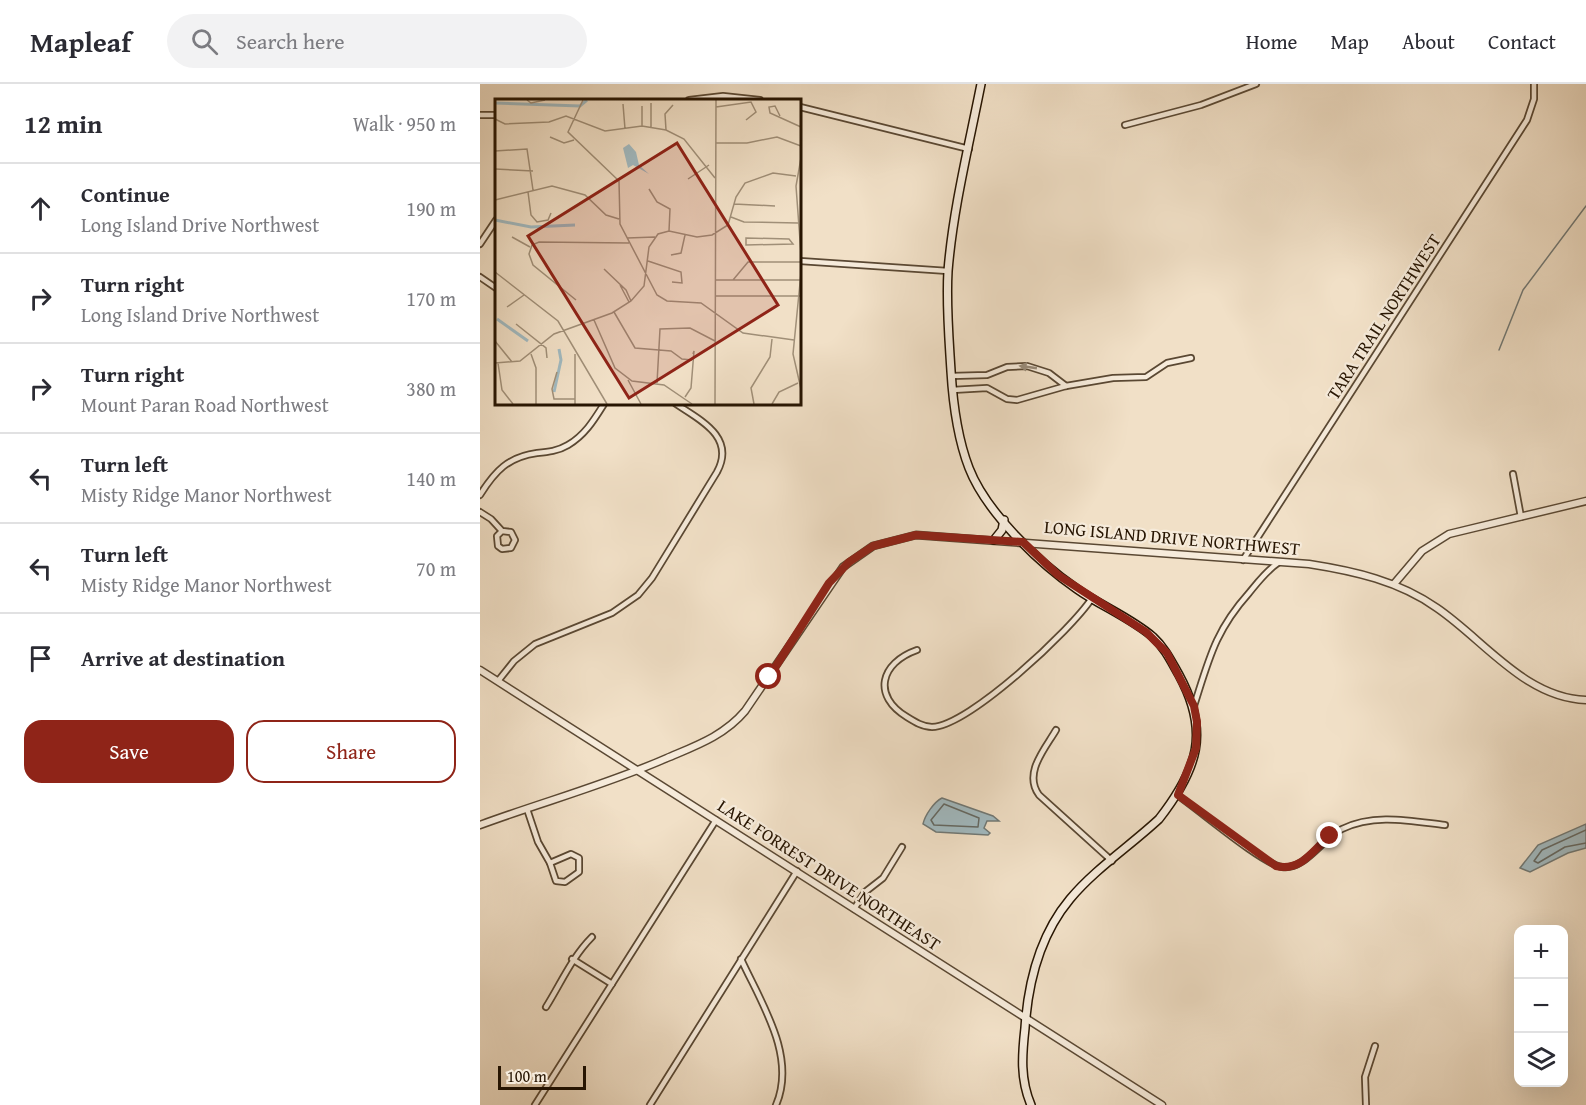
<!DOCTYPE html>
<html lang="en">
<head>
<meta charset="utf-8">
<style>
  :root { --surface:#fff; --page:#f2f2f3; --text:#2b2b33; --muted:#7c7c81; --line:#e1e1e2; --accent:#8f2418 }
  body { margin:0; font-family:"Gentium Book Plus",serif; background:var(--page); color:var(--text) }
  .controls { position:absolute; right:18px; bottom:18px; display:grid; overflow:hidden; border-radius:12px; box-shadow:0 6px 24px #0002 }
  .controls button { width:54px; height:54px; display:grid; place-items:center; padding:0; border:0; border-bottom:2px solid var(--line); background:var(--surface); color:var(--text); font:30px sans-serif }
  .scale { position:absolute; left:18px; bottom:15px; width:88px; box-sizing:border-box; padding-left:6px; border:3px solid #271502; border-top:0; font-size:16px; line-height:21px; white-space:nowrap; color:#271502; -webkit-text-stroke:4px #f6ebdb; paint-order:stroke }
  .stop { position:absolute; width:18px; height:18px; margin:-14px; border:4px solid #8f2418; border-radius:50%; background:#fff }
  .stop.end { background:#8f2418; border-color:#fff; box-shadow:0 2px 6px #0008 }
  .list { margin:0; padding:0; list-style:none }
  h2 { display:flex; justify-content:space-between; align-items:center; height:78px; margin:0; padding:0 24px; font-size:26px }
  h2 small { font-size:20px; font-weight:400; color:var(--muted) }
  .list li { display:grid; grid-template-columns:39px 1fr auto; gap:18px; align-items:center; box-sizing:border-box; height:90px; padding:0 24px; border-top:2px solid var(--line) }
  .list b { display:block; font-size:22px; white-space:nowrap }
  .list p { margin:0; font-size:20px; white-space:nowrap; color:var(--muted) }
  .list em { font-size:20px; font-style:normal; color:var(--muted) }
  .actions { display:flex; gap:12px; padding:18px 24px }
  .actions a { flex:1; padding:14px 0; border:2px solid var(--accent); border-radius:18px; text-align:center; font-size:21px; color:var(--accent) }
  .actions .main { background:var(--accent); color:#fff }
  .icon { flex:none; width:33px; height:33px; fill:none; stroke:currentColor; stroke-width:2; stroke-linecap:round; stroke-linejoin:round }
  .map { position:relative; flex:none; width:1106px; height:1021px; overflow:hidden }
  header { display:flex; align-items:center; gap:36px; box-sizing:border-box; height:84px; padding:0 30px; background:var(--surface); border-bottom:2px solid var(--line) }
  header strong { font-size:28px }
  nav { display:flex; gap:33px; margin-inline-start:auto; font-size:21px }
  .search { width:420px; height:54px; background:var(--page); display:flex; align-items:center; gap:15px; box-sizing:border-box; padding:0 21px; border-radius:33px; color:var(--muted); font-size:22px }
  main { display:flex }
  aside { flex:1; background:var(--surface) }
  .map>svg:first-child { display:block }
  .water { fill:#a1bac1; stroke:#707875; stroke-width:1.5 }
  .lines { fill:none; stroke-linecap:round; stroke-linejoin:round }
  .shore { stroke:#646862; stroke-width:1.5 }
  .stream { stroke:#707875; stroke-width:1.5 }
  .minor-casing { stroke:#5a4833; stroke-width:8 }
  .tertiary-casing { stroke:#5a4833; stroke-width:9 }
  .secondary-casing { stroke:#271502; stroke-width:10 }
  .minor { stroke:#f6ebdb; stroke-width:4.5 }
  .tertiary { stroke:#f6ebdb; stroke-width:6 }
  .secondary { stroke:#f6ebdb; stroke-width:7 }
  .oneway { fill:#998b79 }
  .route { stroke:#8f2418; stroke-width:8 }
  .labels { text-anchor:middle; stroke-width:4.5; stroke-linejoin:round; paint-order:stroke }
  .street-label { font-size:18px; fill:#271502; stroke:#f6ebdb }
  .inset-river { fill:none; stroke:#a1bac1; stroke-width:3 }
  .inset-road { fill:none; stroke:#a08f78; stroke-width:1.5 }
  .view { fill:#8f2418; fill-opacity:0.15; stroke:#8f2418; stroke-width:3 }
  .inset-edge { fill:none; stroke:#271502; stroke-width:3 }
</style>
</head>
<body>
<header>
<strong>Mapleaf</strong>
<div class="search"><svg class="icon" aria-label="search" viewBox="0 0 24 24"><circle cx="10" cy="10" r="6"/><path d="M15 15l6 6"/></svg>Search here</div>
<nav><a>Home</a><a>Map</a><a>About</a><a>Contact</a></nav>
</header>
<main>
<aside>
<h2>12 min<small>Walk · 950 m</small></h2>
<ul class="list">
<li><svg class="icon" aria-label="ahead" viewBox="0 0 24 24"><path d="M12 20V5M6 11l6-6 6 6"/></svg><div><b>Continue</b><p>Long Island Drive Northwest</p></div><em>190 m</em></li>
<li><svg class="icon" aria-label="right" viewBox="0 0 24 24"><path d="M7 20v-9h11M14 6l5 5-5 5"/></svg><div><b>Turn right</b><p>Long Island Drive Northwest</p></div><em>170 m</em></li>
<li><svg class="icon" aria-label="right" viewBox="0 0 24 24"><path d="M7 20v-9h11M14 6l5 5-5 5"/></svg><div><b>Turn right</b><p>Mount Paran Road Northwest</p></div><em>380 m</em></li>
<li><svg class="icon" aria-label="left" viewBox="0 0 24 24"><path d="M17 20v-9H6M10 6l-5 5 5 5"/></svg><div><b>Turn left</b><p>Misty Ridge Manor Northwest</p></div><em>140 m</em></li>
<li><svg class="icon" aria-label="left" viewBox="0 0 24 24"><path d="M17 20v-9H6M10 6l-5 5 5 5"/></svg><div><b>Turn left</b><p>Misty Ridge Manor Northwest</p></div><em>70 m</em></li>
<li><svg class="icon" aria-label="arrive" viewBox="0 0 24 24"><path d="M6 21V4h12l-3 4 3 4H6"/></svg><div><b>Arrive at destination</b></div></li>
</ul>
<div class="actions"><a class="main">Save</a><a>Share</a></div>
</aside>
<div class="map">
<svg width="1106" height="1021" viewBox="0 0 1106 1021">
  <rect width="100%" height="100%" fill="#f1e0c7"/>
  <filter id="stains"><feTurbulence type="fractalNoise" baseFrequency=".00333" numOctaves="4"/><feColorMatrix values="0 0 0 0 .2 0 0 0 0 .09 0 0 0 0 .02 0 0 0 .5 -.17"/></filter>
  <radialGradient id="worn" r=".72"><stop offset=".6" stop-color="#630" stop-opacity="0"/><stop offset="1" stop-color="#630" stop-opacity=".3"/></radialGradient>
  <!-- water -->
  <g class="water">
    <path d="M 462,714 L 513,732 L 519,737 L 507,737 L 504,744 L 510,749 L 508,751 L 456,748 L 443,740 C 445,731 454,718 462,714 Z"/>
    <path d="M 1106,740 L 1106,764 L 1088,769 L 1050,788 L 1040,784 L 1058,761 Z"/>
  </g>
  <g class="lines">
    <!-- shore -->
    <g class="shore">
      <path d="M 464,720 L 499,734 L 498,743 L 454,741 L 451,736 Z"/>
      <path d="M 1106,746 L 1062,766 L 1054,777 L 1058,779 L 1085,763 L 1106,759"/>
    </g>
    <!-- stream -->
    <path class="stream" d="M 1019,266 L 1043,206 L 1106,122"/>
    <defs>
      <g id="minor">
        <path d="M 209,16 L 243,12 L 280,16"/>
        <path d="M 320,23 L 489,65"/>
        <path d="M 0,31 L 16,31"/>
        <path d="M 645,41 L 721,21 L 776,0"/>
        <path d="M 0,160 L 16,136"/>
        <path d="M 320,177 L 468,187"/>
        <path d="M 0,193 L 16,204"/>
        <path d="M 471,292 L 507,291 L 527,283 L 547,282 L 569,289 L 586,302"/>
        <path d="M 472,306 L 507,304 L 527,315 L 537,316 L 586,302 L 633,294 L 666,293 L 687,279 L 711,274"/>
        <path d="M 1033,390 L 1041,433"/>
        <path d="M 0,411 C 15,387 28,373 57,369 C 68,368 78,367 88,361 C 105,351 114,336 124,320"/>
        <path d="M 0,428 L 11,435 L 22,447 L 31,448 L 35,456 L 31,464 L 22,465 L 18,462 L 17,452 L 22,447"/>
        <path d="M 763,476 L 1047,36 L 1054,15 L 1054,0"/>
        <path d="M 437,566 C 400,579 392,612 427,633 C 435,638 443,643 452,643 C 489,642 592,545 612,514"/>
        <path d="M 18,597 L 34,577 L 55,560 L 132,529 L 158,511 L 172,494 L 237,388 C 256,353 220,336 196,320"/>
        <path d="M 714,622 C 729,575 735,547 769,509 C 778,498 786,487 798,479"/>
        <path d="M 576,646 C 565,665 543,689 559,711 L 632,777"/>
        <path d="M 697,711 C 718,725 782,780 802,783 C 824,787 842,755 862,745 C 894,729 931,737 965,741"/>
        <path d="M 47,725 L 58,758 L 70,779"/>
        <path d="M 91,770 L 99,774 L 99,788 L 85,798 L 76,797 L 70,779 Z"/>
        <path d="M 374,825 L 385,808 L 403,794 L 422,763"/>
        <path d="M 92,875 L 132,900"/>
        <path d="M 261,875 C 281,919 317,972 296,1021"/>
        <path d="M 66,923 C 81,899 92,873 112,853"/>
        <path d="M 55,1021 L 236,736"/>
        <path d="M 170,1021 L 317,787"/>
        <path d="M 886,1021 L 885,993 L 895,962"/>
      </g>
      <g id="tertiary">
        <path d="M 914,500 L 942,467 L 969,450 L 1106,417"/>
        <path d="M 0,586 L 682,1021"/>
        <path d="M 0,741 C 62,718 126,701 187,674 C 215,662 244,652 265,627 L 363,483 L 393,462 L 436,451 L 829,480 C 874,487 919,497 957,524 C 1004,556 1045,614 1106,616"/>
      </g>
      <g id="secondary">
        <path d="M 501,0 C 489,61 473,125 468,187 C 466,221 469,254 471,287 C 473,320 477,353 489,384 C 506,428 559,479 597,505 C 621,522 651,534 673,553 C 685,564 691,577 699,591 C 730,648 718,685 679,735 C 650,762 615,785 590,815 C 560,851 548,899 545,944 C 542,971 540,995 551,1021"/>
        <path d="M 514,456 L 522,446 L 524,436"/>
      </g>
    </defs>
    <!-- minor casing -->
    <use href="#minor" class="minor-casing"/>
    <!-- tertiary casing -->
    <use href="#tertiary" class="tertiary-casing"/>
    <!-- secondary casing -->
    <use href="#secondary" class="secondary-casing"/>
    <!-- minor -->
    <use href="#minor" class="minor"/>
    <!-- tertiary -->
    <use href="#tertiary" class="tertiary"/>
    <!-- secondary -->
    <use href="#secondary" class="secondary"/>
  </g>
  <!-- one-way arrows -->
  <defs><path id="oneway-solid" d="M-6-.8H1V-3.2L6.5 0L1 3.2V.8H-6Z" transform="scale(1.5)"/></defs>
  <use class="oneway" href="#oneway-solid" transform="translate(548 283) rotate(-172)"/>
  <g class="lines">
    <!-- route -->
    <path class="route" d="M 289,593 L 349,499 L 369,478 L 393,462 L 436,451 L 543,458 L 578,491 L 666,548 L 687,569 L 714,622 L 717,638 L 716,664 L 698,711 L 796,782 C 822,788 832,766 850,752"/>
  </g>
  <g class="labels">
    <!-- street labels -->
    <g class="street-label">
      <text transform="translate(904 233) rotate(-57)" y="6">TARA TRAIL NORTHWEST</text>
      <text transform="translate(692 454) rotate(5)" y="6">LONG ISLAND DRIVE NORTHWEST</text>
      <text transform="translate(349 791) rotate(33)" y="6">LAKE FORREST DRIVE NORTHEAST</text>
    </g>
  </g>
  <!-- overview -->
  <g transform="translate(15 15)">
    <rect width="306" height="306" fill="#f1e0c7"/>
    <path d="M 134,45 L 141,53 L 144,66 L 154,75 L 138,66 L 133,69 L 128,49 Z" fill="#a1bac1"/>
    <path class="inset-river" d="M 0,4 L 85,7 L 92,1M 0,121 L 36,128 L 80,126M 2,220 L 33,242M 59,293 L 66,261 L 64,250"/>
    <path class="inset-road" d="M 32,1 L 36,4 L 50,1M 88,1 L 73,33 L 124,82 L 125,125 L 162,196 L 172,202 L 206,204 L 248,234 L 299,241M 156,4 L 156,28M 128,5 L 130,30M 147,7 L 147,27M 221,8 L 256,3 L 261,13 L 251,21M 285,17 L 280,7 L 274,8 L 275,14 L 306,28M 0,20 L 10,25 L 54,23 L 71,17 L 110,32 L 147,27 L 171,31 L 189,40 L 220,79M 171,31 L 170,15 L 178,6M 55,38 L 69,44 L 79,41M 221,44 L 252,44 L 282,38 L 306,47M 0,52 L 32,50 L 38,91M 306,59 L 301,87 L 306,155M 0,70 L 38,72M 193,80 L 214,66M 154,90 L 162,103 L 175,110 L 174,132M 33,93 L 36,116 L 42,123 L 53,121 L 56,114M 0,101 L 57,87 L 90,96 L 111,116 L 124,120M 239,105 L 280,107M 236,118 L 249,123 L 303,124M 17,138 L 35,148M 132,139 L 160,138M 251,139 L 294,140 L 298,145 L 251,146 ZM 176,156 L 186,154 L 190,136M 153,162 L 186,173 L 187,184 L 177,183M 109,170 L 131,191 L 136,202M 0,173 L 63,222 L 112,305M 306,174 L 298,255 L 306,290M 220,181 L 305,181M 238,181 L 253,163 L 306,163M 125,186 L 134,203M 221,197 L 306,197M 81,201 L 38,166 L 34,155 L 37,146 L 44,143 L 134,144M 12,208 L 29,196M 119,213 L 140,249 L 176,252 L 187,260 L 197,261M 99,221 L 120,269 L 137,282 L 169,286 L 197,305M 21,225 L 51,249 L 52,259M 0,242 L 17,263M 36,255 L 41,269 L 41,305M 0,264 L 25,262 L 59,235 L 117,214 L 136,202 L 149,187 L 154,148 L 163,135 L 174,132 L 202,138 L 217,136 L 233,126 L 241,98 L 250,84 L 278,74 L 301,77M 3,264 L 7,291 L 18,305M 62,273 L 57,290 L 59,300 L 80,300M 133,281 L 146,305M 162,284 L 165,230 L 195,229 L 220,242M 190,298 L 196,289 L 199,252 L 198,255M 80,305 L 80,255M 220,305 L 221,1M 259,305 L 256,289 L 275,258 L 277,240M 277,305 L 284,293 L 303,284"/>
    <path class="view" d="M 182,44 L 283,206 L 134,299 L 33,137 Z"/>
    <rect width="306" height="306" class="inset-edge"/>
  </g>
  <rect width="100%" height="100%" filter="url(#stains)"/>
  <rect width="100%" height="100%" fill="url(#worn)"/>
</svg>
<div class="controls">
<button>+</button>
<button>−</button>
<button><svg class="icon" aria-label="layers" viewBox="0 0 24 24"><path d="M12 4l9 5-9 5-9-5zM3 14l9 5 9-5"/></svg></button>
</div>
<div class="scale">100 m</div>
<div class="stop" style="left:289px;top:593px"></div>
<div class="stop end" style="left:850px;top:752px"></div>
</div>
</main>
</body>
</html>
